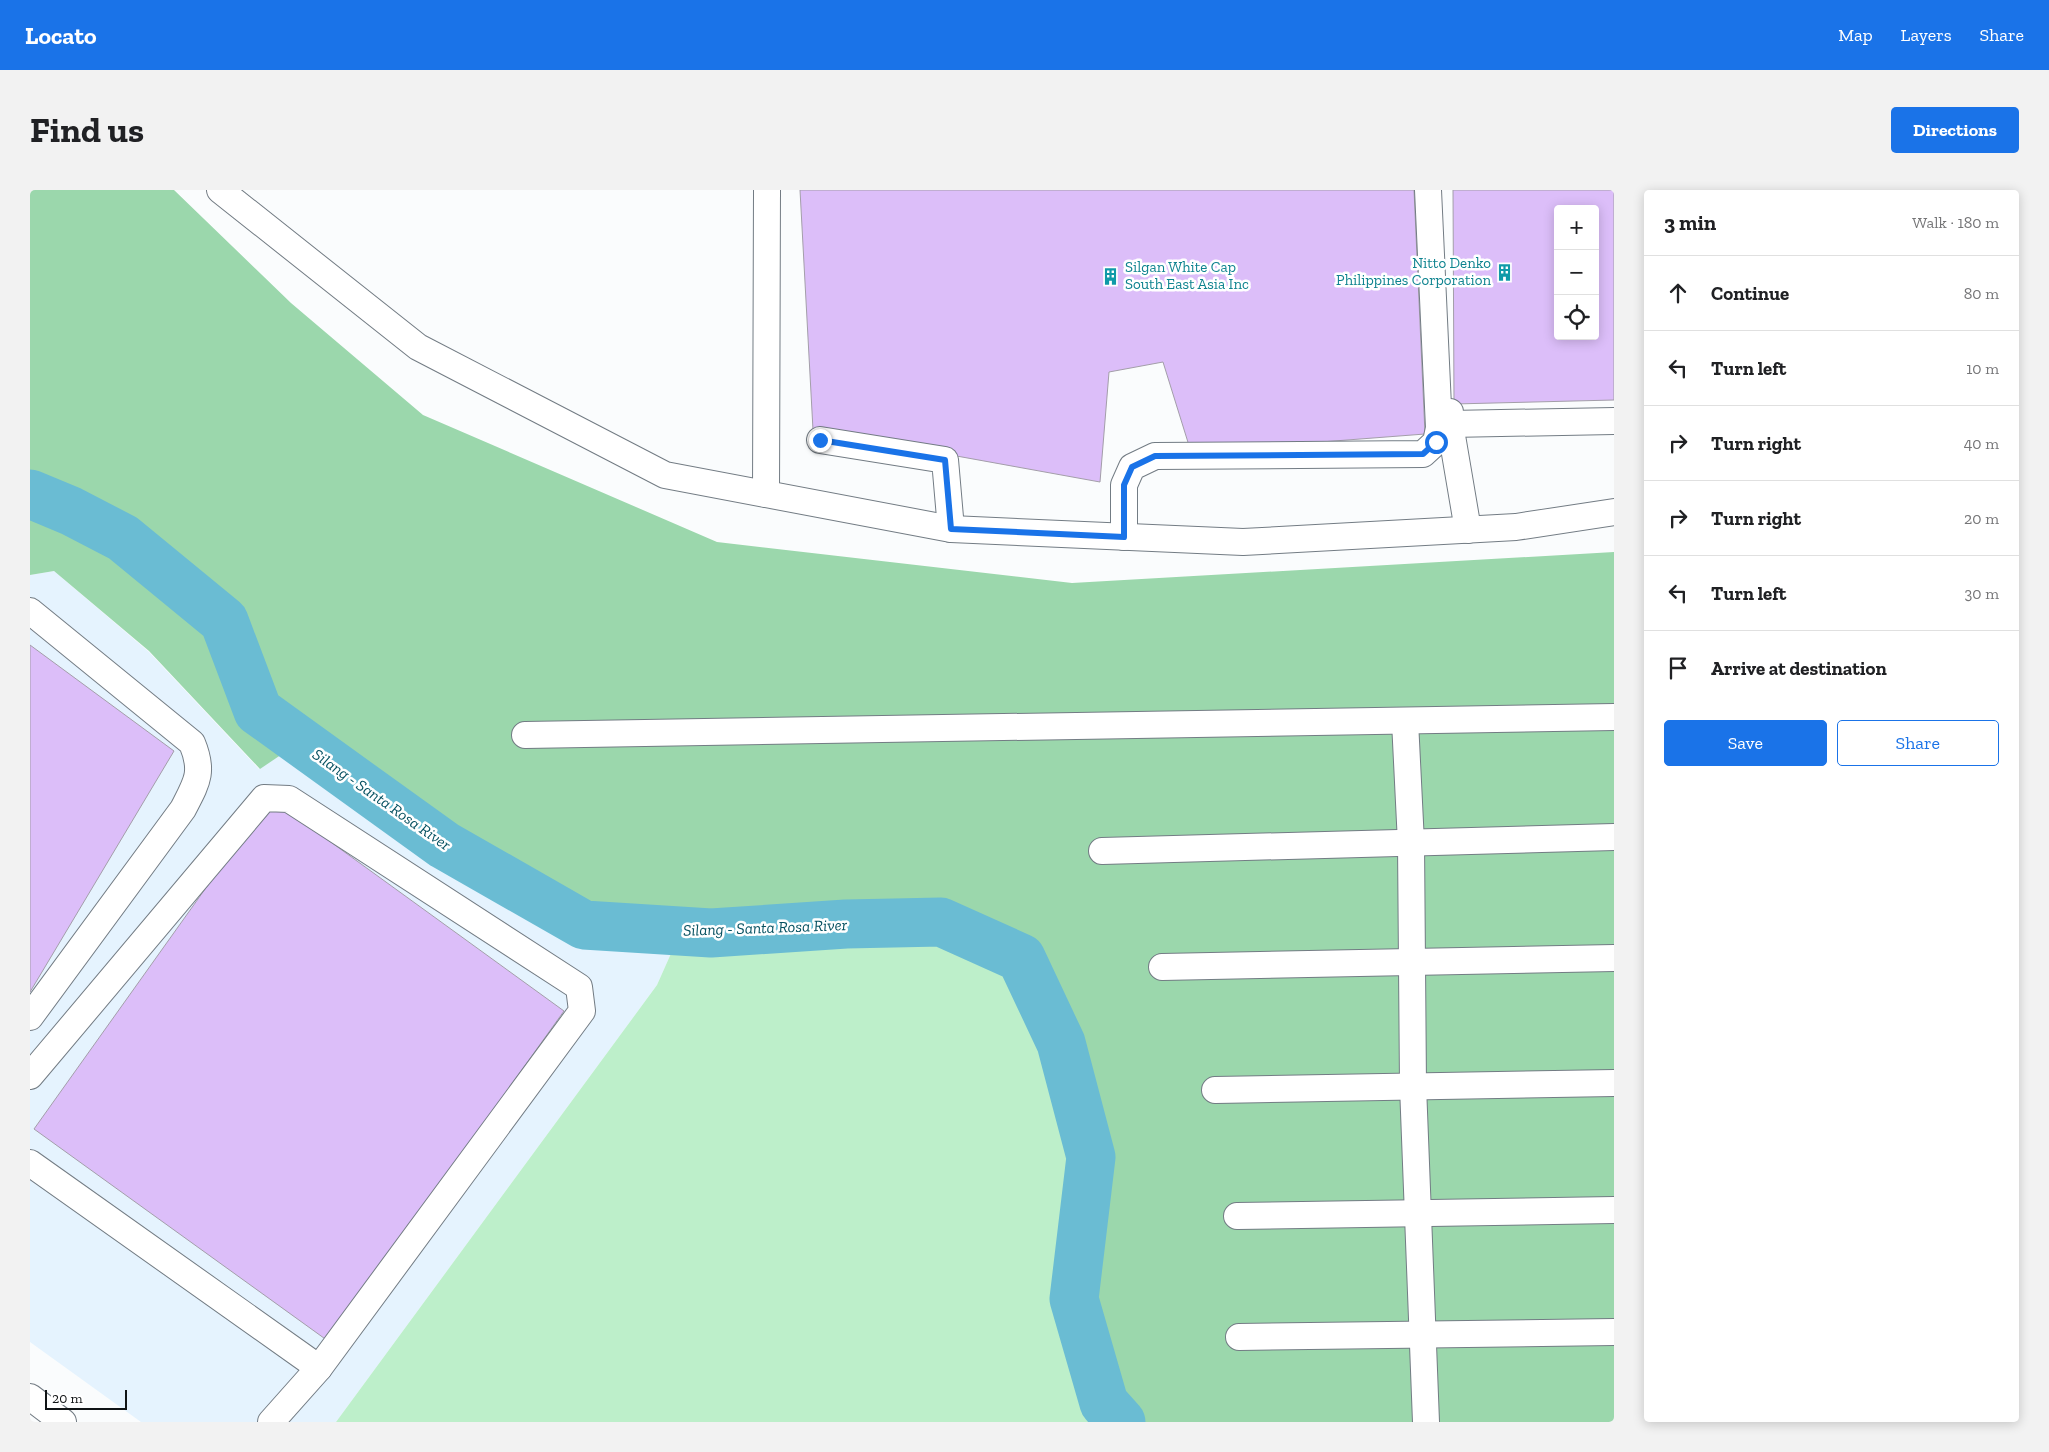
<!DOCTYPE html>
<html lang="en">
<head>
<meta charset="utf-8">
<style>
  :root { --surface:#fff; --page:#f2f2f2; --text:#202124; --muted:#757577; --line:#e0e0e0; --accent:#1a73e8 }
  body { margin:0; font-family:"Zilla Slab",serif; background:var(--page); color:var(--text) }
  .controls { position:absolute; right:15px; top:15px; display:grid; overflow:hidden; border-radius:5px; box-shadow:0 2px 12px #0003 }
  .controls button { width:45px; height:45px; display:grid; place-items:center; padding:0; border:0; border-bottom:1px solid var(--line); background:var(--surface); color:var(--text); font:25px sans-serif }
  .scale { position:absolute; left:15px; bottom:12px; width:82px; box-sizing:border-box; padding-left:5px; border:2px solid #101416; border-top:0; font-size:14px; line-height:18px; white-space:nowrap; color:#101416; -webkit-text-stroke:4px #fff; paint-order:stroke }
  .stop { position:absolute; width:15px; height:15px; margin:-11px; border:4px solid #1a73e8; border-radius:50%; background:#fff }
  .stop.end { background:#1a73e8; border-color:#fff; box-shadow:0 1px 5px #0008 }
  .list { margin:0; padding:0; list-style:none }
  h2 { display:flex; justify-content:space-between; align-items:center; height:65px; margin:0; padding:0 20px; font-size:21px }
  h2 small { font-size:16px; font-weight:400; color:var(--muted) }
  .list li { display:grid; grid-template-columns:32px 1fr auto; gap:15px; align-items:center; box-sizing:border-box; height:75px; padding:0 20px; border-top:1px solid var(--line) }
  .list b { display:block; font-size:19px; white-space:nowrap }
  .list em { font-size:16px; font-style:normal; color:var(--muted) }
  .actions { display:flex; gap:10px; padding:15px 20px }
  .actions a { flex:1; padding:11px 0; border:1px solid var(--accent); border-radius:5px; text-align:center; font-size:18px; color:var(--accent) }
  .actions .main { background:var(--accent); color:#fff }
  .icon { flex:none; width:28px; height:28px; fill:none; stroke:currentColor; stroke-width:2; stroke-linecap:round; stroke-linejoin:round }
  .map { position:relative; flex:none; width:1584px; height:1232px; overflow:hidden; border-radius:5px }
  header { display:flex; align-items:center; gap:30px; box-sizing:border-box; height:70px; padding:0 25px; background:var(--accent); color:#fff }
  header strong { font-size:24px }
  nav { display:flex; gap:28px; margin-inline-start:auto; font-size:18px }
  .intro { display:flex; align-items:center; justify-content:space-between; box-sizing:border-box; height:120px; padding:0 30px }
  h1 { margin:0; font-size:35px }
  .button { padding:12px 22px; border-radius:5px; background:var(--accent); color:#fff; font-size:18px; font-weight:700 }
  main { display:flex; gap:30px; padding:0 30px }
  aside { flex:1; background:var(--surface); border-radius:5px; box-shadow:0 2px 12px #0003 }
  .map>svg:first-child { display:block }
  .built { fill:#e5f3fe }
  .green { fill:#bdefca }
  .forest { fill:#9bd7ac }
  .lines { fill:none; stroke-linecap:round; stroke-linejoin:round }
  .river { stroke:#6abcd3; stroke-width:49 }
  .building { fill:#dcbef9; stroke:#a39ea9; fill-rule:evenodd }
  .minor-casing { stroke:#737c84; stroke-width:28 }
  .minor { stroke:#fff; stroke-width:26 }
  .route { stroke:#1a73e8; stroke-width:6 }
  .labels { text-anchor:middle; stroke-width:5; stroke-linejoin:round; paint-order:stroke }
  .culture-label { font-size:15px; fill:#0d838f; stroke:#fff; text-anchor:end }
  .water-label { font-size:16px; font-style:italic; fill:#055060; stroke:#fff }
</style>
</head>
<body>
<header>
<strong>Locato</strong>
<nav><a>Map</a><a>Layers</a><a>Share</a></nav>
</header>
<div class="intro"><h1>Find us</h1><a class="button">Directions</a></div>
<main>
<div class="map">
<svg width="1584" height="1232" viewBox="0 0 1584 1232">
  <rect width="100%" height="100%" fill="#fafcfd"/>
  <!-- built -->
  <path class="built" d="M 24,381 L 119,462 L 229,579 L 270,552 L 414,655 L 554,735 L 651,741 L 627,795 L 306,1232 L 111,1232 L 0,1152 L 0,385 Z"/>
  <!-- green -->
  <path class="green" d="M 911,732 L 991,768 L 1031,853 L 1061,967 L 1044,1109 L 1074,1213 L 1091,1232 L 306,1232 L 627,795 L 651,741 L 681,743 L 816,734 Z"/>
  <!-- forest -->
  <path class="forest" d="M 0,0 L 144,0 L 261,113 L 393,225 L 687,352 L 1042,393 L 1584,362 L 1584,1232 L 1091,1232 L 1074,1213 L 1044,1109 L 1061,967 L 1031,853 L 991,768 L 911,732 L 816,734 L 681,743 L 554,735 L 414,655 L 270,552 L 230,579 L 119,461 L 24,381 L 0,385 Z"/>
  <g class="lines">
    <!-- river -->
    <path class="river" d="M 0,304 L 41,321 L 93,348 L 194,431 L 228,521 L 414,655 L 554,735 L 681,743 L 816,734 L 911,732 L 991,768 L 1031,853 L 1061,967 L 1044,1109 L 1074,1213 L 1091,1232"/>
  </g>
  <!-- building -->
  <g class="building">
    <path d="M 770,0 L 1384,0 L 1395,244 L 1161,262 L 1133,172 L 1079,182 L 1070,292 L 783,240 Z"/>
    <path d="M 1423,0 L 1584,0 L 1584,210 L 1424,214 ZM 1528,19 L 1565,19 L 1565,146 L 1528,146 Z"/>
    <path d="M 0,455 L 144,561 L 0,802 Z"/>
    <path d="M 240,608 L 534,821 L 298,1151 L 4,939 Z"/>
  </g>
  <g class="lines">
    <defs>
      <g id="minor">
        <path d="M 190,0 L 388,157 L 635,285 L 921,339 L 1213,352 L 1486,337 L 1584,322"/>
        <path d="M 1420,222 L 1420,234 L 1438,340"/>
        <path d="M 1420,234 L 1584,231"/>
        <path d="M 790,250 L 915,270 L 921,339"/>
        <path d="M 736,304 L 737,0"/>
        <path d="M 1094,347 L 1094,295 L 1102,277 L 1125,266 L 1393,264 L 1406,252 L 1409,238 L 1398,0"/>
        <path d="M 0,421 L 162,553 C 174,582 167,592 153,619 L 0,827"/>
        <path d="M 1375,531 L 1381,653 L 1383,896 L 1396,1232"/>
        <path d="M 495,545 L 1584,527"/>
        <path d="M 1072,661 L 1584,647"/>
        <path d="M 1132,777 L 1584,768"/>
        <path d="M 0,886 L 234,608 L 259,609 L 549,797 L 552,821 L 289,1178 L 241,1232"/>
        <path d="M 1185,900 L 1584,893"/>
        <path d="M 0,973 L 289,1178"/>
        <path d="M 1207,1026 L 1584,1020"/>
        <path d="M 1209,1147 L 1584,1142"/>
        <path d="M 0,1207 L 33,1232"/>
      </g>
    </defs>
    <!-- minor casing -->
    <use href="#minor" class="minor-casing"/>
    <!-- minor -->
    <use href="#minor" class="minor"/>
  </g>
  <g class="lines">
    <!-- route -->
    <path class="route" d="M 790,250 L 915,270 L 921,339 L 1094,347 L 1094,295 L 1102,277 L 1125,266 L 1393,264 L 1406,252"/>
  </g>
  <!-- icons -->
  <defs>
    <symbol id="building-bare" viewBox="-9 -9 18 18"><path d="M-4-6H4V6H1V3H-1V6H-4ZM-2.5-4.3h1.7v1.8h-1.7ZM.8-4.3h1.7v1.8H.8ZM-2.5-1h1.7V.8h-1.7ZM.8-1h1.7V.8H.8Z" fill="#0f9aa8" stroke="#fff" stroke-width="2.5" paint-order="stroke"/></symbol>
  </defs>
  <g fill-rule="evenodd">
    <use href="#building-bare" x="1462" y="70" width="25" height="25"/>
    <use href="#building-bare" x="1068" y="74" width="25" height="25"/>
  </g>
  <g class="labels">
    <!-- culture labels -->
    <g class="culture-label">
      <text x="1461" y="78">Nitto Denko<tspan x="1461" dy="17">Philippines Corporation</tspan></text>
      <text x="1095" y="82" text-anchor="start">Silgan White Cap<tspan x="1095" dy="17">South East Asia Inc</tspan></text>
    </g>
    <!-- water labels -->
    <g class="water-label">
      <text transform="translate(352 609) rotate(35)" y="6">Silang - Santa Rosa River</text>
      <text transform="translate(735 737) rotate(-2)" y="6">Silang - Santa Rosa River</text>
    </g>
  </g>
</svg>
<div class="controls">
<button>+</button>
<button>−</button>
<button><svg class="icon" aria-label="locate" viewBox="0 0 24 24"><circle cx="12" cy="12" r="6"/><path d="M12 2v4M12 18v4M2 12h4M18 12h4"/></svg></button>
</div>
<div class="scale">20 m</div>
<div class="stop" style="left:1406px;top:252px"></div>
<div class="stop end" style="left:790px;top:250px"></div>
</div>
<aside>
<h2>3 min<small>Walk · 180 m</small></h2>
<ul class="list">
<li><svg class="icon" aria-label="ahead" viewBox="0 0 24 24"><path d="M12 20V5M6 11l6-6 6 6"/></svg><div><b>Continue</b></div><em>80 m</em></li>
<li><svg class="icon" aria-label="left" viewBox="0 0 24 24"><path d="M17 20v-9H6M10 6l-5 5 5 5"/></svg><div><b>Turn left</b></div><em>10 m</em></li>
<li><svg class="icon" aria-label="right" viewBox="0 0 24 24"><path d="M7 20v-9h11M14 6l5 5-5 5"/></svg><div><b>Turn right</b></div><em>40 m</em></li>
<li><svg class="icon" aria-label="right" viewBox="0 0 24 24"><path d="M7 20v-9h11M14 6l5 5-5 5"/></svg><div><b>Turn right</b></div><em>20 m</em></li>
<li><svg class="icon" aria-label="left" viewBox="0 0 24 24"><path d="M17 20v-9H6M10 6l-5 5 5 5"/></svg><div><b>Turn left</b></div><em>30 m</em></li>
<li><svg class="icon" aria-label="arrive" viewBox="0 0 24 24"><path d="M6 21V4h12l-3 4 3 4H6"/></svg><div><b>Arrive at destination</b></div></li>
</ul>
<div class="actions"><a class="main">Save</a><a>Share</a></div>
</aside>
</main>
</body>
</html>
